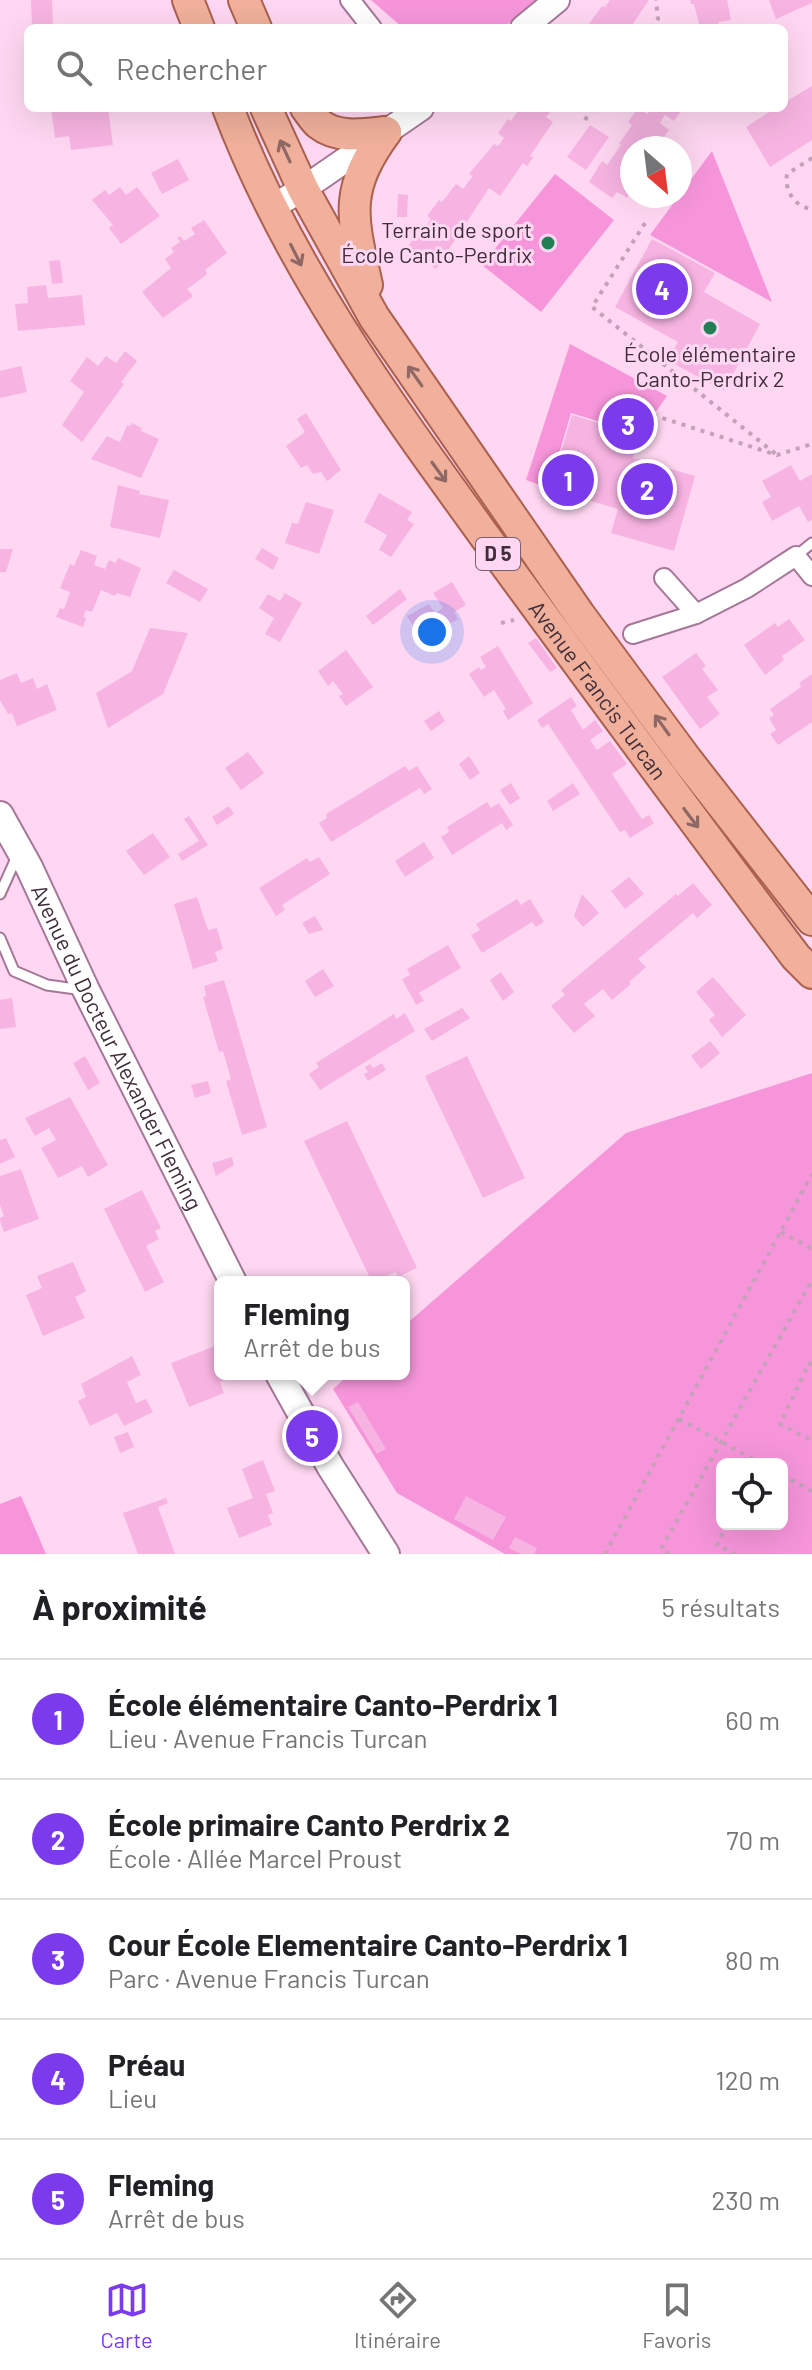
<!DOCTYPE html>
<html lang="fr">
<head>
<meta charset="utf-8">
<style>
  :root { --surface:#fff; --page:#f2f2f2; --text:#202124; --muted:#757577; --line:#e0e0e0; --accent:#7c3aed }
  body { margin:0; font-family:Barlow,sans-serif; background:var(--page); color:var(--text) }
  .controls { position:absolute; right:24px; bottom:24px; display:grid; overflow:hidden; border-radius:12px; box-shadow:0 8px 32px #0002 }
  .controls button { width:72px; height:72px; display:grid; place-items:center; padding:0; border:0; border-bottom:2px solid var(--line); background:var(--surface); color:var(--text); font:40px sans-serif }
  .compass { position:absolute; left:620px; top:136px; width:72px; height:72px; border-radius:50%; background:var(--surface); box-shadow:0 8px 32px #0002; rotate:152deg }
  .you { position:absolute; left:432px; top:632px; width:28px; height:28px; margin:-20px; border:6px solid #fff; border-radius:50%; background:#1a73e8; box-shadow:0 0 0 12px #1a73e833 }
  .badge { display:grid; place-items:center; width:52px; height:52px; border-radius:50%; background:var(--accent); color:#fff; font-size:26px; font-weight:700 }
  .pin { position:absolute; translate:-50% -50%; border:4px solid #fff; box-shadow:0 2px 8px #0006 }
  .popup { position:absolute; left:214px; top:1276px; width:196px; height:104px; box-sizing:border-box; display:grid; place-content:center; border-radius:12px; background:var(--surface); filter:drop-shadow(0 2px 6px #0005); font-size:26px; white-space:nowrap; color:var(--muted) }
  .popup b { font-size:30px; color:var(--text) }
  .popup::after { content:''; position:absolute; left:50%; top:100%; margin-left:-16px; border:16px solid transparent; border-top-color:var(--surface) }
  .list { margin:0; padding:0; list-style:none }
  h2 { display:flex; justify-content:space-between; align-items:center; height:104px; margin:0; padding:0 32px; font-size:34px }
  h2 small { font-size:26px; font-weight:400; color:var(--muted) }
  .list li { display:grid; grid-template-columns:52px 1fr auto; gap:24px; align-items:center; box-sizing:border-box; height:120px; padding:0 32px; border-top:2px solid var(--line) }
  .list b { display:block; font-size:30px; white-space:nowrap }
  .list p { margin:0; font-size:26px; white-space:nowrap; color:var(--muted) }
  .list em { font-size:26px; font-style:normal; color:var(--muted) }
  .icon { flex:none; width:44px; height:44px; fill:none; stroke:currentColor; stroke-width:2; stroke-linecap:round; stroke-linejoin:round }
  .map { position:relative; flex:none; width:812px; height:1554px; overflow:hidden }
  .search { position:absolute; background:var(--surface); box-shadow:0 8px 32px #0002; left:24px; right:24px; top:24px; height:88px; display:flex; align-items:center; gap:20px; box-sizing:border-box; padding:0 28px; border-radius:12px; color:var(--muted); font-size:30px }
  .sheet { height:704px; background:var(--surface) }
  nav { display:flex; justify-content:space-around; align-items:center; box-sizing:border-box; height:112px; border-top:2px solid var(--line); background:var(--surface); font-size:22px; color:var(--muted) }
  nav a { display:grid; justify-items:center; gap:4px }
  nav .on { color:var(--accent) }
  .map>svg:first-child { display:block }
  .green { fill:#f695da; fill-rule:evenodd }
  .building { fill:#f7b4e2 }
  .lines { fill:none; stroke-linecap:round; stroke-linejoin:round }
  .service-casing { stroke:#a47796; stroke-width:13 }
  .minor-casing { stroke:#a47796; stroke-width:22 }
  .tertiary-casing { stroke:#a47796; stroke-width:28 }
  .secondary-casing { stroke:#a47796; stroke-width:30 }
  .primary-casing { stroke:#ac604e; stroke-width:34 }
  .path { stroke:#c3a1b8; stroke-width:4; stroke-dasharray:4 6; stroke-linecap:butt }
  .service { stroke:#fff; stroke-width:9 }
  .minor { stroke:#fff; stroke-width:18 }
  .tertiary { stroke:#fff; stroke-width:24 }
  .secondary { stroke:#fff; stroke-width:26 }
  .primary { stroke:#f0b09b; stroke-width:30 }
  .oneway { stroke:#8f6866 }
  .poi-dot { fill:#237e53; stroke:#ffd7f2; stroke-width:3 }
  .labels { text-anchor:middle; stroke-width:6; stroke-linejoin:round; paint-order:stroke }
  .shield { fill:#ffd7f2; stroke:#796071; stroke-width:2 }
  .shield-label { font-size:20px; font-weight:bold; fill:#402d3a }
  .poi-label { font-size:22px; fill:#402d3a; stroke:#ffd7f2; text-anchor:end }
  .street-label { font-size:22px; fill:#402d3a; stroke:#ffd7f2 }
</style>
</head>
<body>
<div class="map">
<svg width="812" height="1554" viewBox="0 0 812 1554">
  <rect width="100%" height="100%" fill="#ffd7f2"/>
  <!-- green -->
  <g class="green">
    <path d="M 371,0 L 541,0 L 502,28 L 403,28 Z"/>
    <path d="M 712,151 L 772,302 L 650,235 Z"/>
    <path d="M 555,174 L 614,220 L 541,312 L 482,265 Z"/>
    <path d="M 570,344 L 667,396 L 640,434 L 571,413 L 549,488 L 526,480 Z"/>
    <path d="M 812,1073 L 812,1554 L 505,1554 L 397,1493 L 333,1389 L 350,1374 L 404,1374 L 404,1326 L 626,1133 ZM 722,1464 L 782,1464 L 782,1524 L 722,1524 Z"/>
    <path d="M 21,1496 L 46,1554 L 0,1554 L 0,1504 Z"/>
  </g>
  <!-- building -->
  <g class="building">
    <path d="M 31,0 L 52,0 L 53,28 L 32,28 Z"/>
    <path d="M 610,0 L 649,0 L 632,25 L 635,28 L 586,28 L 602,6 L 605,7 Z"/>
    <path d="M 690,0 L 727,0 L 731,20 L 719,22 L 717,28 L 700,28 L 694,4 L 691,4 Z"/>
    <path d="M 769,0 L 812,0 L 812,3 L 776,19 Z"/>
    <path d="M 812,86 L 812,140 L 770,167 L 746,127 L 776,108 L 784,108 L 784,103 Z"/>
    <path d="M 51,108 L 108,108 L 113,145 L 71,150 L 69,136 L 55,138 Z"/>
    <path d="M 520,108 L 548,108 L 551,111 L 546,117 L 553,122 L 530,156 L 533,158 L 527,166 L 523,163 L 500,196 L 489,188 L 436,269 L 406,249 L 415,236 L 418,237 L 431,219 L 427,216 L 439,200 L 442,202 L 456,184 L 463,189 L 473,176 L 469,174 L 494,144 L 498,146 L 504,138 L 498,133 L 508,119 L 511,121 Z"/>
    <path d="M 638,108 L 647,114 L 651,108 L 683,108 L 674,121 L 665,115 L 660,123 L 669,130 L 656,148 L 632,148 L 632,191 L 627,198 L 617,192 L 612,198 L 589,182 L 602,161 L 607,165 L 621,145 L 619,144 L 632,125 L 628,122 Z"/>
    <path d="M 590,125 L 609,137 L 586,170 L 567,157 Z"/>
    <path d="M 178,159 L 189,180 L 162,194 L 151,173 Z"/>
    <path d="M 120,187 L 126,195 L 137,187 L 160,216 L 121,244 L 109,228 L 113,225 L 92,200 L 105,190 L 109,195 Z"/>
    <path d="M 398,194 L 408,195 L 407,217 L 397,217 Z"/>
    <path d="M 204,220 L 227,253 L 205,270 L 207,273 L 205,276 L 187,289 L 193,296 L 163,318 L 142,292 L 171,268 L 165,259 L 174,252 L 171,248 L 180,242 L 177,238 L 180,236 L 184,241 L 195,234 L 191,228 Z"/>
    <path d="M 652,239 L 715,273 L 704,292 L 760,324 L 724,391 L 667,360 L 678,342 L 615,307 Z"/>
    <path d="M 60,260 L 63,283 L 52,284 L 49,261 Z"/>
    <path d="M 46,285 L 48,298 L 82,295 L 85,325 L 18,331 L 15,304 L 28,303 L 27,287 Z"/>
    <path d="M 125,351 L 137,361 L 121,382 L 124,384 L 82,442 L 62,425 L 84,392 L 70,381 L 87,357 L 98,366 L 106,356 L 116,363 Z"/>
    <path d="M 21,366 L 27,392 L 0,398 L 0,371 Z"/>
    <path d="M 306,413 L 341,470 L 327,481 L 321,472 L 313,474 L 307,465 L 301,468 L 286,446 L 305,432 L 297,419 Z"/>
    <path d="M 572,415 L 640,435 L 633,458 L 695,476 L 674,551 L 611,533 L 618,509 L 550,489 Z"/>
    <path d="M 132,423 L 142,428 L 141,431 L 159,439 L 141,478 L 91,459 L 107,436 L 120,442 L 127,425 L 130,426 Z"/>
    <path d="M 791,465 L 800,481 L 812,474 L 812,520 L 808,522 L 799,506 L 772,521 L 762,502 L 771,497 L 762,481 Z"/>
    <path d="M 118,485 L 140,491 L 139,494 L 169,500 L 160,538 L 110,527 Z"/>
    <path d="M 379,493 L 412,512 L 407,520 L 414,524 L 391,557 L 379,550 L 387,535 L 364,522 Z"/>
    <path d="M 306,502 L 334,510 L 319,554 L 285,543 L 292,523 L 298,524 Z"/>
    <path d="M 262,548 L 279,558 L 273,570 L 255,559 Z"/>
    <path d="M 0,549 L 13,549 L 6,572 L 0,572 Z"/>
    <path d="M 81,550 L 97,556 L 94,565 L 105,569 L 109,560 L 116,563 L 118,558 L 141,568 L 130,597 L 117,593 L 115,596 L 101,590 L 92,612 L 86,610 L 83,617 L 86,618 L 83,627 L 56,617 L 60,608 L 64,609 L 70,592 L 60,588 L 70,564 L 74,566 Z"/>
    <path d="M 174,570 L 208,589 L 200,602 L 166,583 Z"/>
    <path d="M 452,582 L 466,605 L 454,612 L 458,619 L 422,640 L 407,616 L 429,604 L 435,613 L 443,608 L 433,593 Z"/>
    <path d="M 400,589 L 407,599 L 373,625 L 366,616 Z"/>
    <path d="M 285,593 L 302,603 L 280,642 L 265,634 L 274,618 L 259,608 L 268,594 L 280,601 Z"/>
    <path d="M 789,619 L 805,640 L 782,656 L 784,660 L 765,675 L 744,645 L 775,623 L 778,627 Z"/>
    <path d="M 150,628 L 188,633 L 163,694 L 108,728 L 96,693 L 132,671 Z"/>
    <path d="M 536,638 L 557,668 L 550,672 L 528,643 Z"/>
    <path d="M 498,646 L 533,703 L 508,720 L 503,711 L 506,709 L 494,690 L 484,697 L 469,674 L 479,667 L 481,670 L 486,667 L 480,657 Z"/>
    <path d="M 346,650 L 373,687 L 346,706 L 339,696 L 343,694 L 333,681 L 328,686 L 318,671 Z"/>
    <path d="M 696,653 L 706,666 L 702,669 L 718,690 L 707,697 L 720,714 L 700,729 L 662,677 Z"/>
    <path d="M 17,673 L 21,683 L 33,678 L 37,689 L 47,684 L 57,710 L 17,726 L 12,713 L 8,714 L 0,700 L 0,680 Z"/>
    <path d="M 812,674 L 812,722 L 778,745 L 770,734 L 776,730 L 769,718 L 774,715 L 770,709 L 801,687 L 799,683 Z"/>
    <path d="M 571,697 L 577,706 L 571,710 L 583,730 L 595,720 L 603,731 L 590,740 L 597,750 L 610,741 L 627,764 L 612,774 L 642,819 L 649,815 L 654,823 L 630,838 L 625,830 L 620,832 L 548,724 L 542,728 L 537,720 Z"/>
    <path d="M 439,711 L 445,721 L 431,731 L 424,721 Z"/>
    <path d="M 248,752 L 264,773 L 241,790 L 225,768 Z"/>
    <path d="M 469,756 L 480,773 L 470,780 L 459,764 Z"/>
    <path d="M 405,766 L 409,771 L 417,766 L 432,789 L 424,794 L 420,788 L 331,842 L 319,823 L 327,818 L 326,814 Z"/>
    <path d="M 511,783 L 520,798 L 510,805 L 500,790 Z"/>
    <path d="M 573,783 L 580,794 L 553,811 L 547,801 Z"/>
    <path d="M 487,802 L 491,808 L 499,803 L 513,825 L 506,830 L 502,823 L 452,855 L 441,837 L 449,832 L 447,827 Z"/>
    <path d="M 229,806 L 234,814 L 217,825 L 212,817 Z"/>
    <path d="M 189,816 L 208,845 L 182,861 L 178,854 L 199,841 L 184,819 Z"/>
    <path d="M 153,833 L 170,857 L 144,875 L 126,851 Z"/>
    <path d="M 424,842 L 434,858 L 405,877 L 395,861 Z"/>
    <path d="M 319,857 L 330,874 L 282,905 L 285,910 L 276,916 L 259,888 L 307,858 L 310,862 Z"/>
    <path d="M 629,877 L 644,894 L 625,909 L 611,891 Z"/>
    <path d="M 693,883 L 712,905 L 697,918 L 693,913 L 638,959 L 646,967 L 629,982 L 631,984 L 612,1000 L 603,989 L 584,1004 L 595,1016 L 574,1033 L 551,1006 L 565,995 L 561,990 L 676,894 L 678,896 Z"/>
    <path d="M 582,894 L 599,913 L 583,927 L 574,916 Z"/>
    <path d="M 197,897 L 208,930 L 217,928 L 223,949 L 215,952 L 218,961 L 193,969 L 174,904 Z"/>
    <path d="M 517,899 L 521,905 L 530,899 L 544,922 L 536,927 L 532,922 L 482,953 L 471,935 L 480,930 L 476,924 Z"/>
    <path d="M 315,916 L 323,930 L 309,934 L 302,923 Z"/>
    <path d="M 448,945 L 461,968 L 419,993 L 424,1001 L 416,1005 L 402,979 L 410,975 L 407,969 Z"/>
    <path d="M 323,969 L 334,986 L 315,997 L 305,981 Z"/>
    <path d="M 501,972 L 514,992 L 503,1001 L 490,980 Z"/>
    <path d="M 713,977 L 746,1015 L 722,1037 L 709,1020 L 715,1015 L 696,992 Z"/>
    <path d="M 224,980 L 267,1127 L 242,1135 L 226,1081 L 231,1079 L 223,1051 L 219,1052 L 203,997 L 206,996 L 204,986 Z"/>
    <path d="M 12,998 L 16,1027 L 0,1029 L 0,1000 Z"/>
    <path d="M 462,1008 L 470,1018 L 432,1041 L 424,1029 Z"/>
    <path d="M 405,1013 L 415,1031 L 320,1090 L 309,1074 L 319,1067 L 316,1063 L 394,1014 L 396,1019 Z"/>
    <path d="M 710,1041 L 720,1053 L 701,1069 L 691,1056 Z"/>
    <path d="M 85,1056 L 100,1083 L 88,1090 L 73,1063 Z"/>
    <path d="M 467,1056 L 525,1178 L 483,1198 L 425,1076 Z"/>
    <path d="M 382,1063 L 386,1070 L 368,1081 L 364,1074 L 368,1072 L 365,1067 L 370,1064 L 373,1068 Z"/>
    <path d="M 208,1081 L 211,1093 L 195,1098 L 191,1085 Z"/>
    <path d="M 70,1097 L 108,1165 L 88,1177 L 82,1166 L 58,1178 L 41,1148 L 56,1140 L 49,1128 L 35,1136 L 25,1118 Z"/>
    <path d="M 347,1121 L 417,1268 L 398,1277 L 396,1272 L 372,1282 L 304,1141 Z"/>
    <path d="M 6,1138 L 15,1157 L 0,1164 L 0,1140 Z"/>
    <path d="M 232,1157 L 234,1165 L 216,1176 L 212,1163 Z"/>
    <path d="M 21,1169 L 39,1219 L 4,1232 L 0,1221 L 0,1218 L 4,1216 L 0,1205 L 0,1176 Z"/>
    <path d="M 142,1190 L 161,1228 L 155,1231 L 159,1239 L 146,1246 L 164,1282 L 145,1292 L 104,1209 Z"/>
    <path d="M 73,1262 L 86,1291 L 75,1297 L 85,1318 L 43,1336 L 26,1295 L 42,1288 L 37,1276 Z"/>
    <path d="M 215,1346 L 220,1360 L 220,1374 L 226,1374 L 228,1379 L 220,1382 L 224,1393 L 189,1407 L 171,1363 Z"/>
    <path d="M 132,1356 L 141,1375 L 127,1382 L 136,1403 L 146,1399 L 153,1412 L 124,1426 L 117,1413 L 90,1426 L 78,1401 L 86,1397 L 81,1384 Z"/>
    <path d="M 358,1402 L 386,1449 L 377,1454 L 348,1407 Z"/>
    <path d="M 128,1432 L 134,1447 L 120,1453 L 114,1437 Z"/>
    <path d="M 263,1460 L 275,1491 L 266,1494 L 273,1513 L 268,1515 L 272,1525 L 239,1538 L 227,1508 L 253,1498 L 242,1469 Z"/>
    <path d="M 466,1496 L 506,1517 L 493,1540 L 454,1519 Z"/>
    <path d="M 166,1498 L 168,1503 L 158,1507 L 175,1554 L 138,1554 L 123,1513 Z"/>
    <path d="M 515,1537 L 537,1548 L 534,1554 L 521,1554 L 509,1548 Z"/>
  </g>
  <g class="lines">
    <defs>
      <g id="service">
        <path d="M 796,556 L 812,543"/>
        <path d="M 0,894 L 18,854"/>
        <path d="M 0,938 L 14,971 L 47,985 L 83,990"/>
      </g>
      <g id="minor">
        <path d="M 350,0 L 372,28"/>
        <path d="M 664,578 L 696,614"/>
        <path d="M 633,634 L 696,614 L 747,588 L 796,556 L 812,576"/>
      </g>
      <g id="tertiary">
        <path d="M 523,28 L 557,0"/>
        <path d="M 272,207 L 303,189 L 421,108"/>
      </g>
      <g id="secondary">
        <path id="s1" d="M 0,815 L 29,867 L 86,990 L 233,1282"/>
        <path d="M 279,1374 L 330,1466 L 386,1554"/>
      </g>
      <g id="primary">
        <path d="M 188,0 L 199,28"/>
        <path d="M 244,0 L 256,28"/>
        <path id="s2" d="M 228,108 C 290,272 395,412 497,553 C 596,688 695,823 796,957 L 812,973"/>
        <path d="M 266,108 L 303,189 L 374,317 L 579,614 L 687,760 L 812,920"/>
        <path d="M 306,108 C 310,113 314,120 319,124 C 338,139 365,134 386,132"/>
        <path d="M 367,285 C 352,217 343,191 386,132"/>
      </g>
    </defs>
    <!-- service casing -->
    <use href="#service" class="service-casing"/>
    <!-- minor casing -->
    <use href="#minor" class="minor-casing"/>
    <!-- tertiary casing -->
    <use href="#tertiary" class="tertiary-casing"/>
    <!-- secondary casing -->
    <use href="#secondary" class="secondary-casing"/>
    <!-- primary casing -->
    <use href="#primary" class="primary-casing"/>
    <!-- path -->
    <g class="path">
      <path d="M 651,28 L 658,19 L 656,0"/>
      <path d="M 585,120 L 593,108"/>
      <path d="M 812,158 L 787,174 C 784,191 795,207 812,209"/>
      <path d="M 645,223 L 592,307 L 777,455"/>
      <path d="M 653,415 L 777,455 L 812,444"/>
      <path d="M 501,623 L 514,620"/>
      <path d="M 781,1232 L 812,1249"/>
      <path d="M 812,1365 L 809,1363 L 780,1424 L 812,1441"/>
      <path d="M 679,1419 L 762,1464"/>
      <path d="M 782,1475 L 812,1491"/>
      <path d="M 727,1524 L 717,1545 L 735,1554"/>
      <path d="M 605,1554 L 812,1174"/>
      <path d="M 669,1554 L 661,1549 L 812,1280"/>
    </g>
    <!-- service -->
    <use href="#service" class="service"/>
    <!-- minor -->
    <use href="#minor" class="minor"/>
    <!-- tertiary -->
    <use href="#tertiary" class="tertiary"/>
    <!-- secondary -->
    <use href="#secondary" class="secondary"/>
    <!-- primary -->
    <use href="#primary" class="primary"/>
  </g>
  <!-- one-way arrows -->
  <defs><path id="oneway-shaft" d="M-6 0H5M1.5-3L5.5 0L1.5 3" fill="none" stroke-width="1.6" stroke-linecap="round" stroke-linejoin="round" transform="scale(2)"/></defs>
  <g class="oneway">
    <use href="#oneway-shaft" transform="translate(285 151) rotate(-115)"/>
    <use href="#oneway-shaft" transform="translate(296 255) rotate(63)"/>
    <use href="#oneway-shaft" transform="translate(415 376) rotate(-125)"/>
    <use href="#oneway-shaft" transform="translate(439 472) rotate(54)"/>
    <use href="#oneway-shaft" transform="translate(662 725) rotate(-126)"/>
    <use href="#oneway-shaft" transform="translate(691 818) rotate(53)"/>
  </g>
  <!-- markers -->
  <g class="poi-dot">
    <circle cx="548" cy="243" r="8"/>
    <circle cx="710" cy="328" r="8"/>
  </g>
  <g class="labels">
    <!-- shield labels -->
    <rect class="shield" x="476" y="538" width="44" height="32" rx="6"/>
    <g class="shield-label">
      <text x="498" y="561">D 5</text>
    </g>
    <!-- poi labels -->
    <g class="poi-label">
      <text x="532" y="238">Terrain de sport<tspan x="532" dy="25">École Canto-Perdrix</tspan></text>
      <text x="710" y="362" text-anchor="middle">École élémentaire<tspan x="710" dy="25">Canto-Perdrix 2</tspan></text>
    </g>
    <!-- street labels -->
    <g class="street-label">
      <text dy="8" stroke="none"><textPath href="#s2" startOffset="692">Avenue Francis Turcan</textPath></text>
      <text dy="8" stroke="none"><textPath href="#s1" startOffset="260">Avenue du Docteur Alexander Fleming</textPath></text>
    </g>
  </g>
</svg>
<div class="controls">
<button><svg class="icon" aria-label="locate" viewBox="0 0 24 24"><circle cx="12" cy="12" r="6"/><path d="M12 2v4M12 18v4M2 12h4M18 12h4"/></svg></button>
</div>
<svg class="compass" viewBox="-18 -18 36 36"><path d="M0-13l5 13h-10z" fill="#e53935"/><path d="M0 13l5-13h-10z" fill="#757577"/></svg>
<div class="you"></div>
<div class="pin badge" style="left:568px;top:480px">1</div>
<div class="pin badge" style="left:647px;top:489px">2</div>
<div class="pin badge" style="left:628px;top:424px">3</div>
<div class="pin badge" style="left:662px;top:289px">4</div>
<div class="pin badge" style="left:312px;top:1436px">5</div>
<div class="popup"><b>Fleming</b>Arrêt de bus</div>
<div class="search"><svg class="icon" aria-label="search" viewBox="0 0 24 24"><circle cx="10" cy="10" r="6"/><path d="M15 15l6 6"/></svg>Rechercher</div>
</div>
<section class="sheet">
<h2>À proximité<small>5 résultats</small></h2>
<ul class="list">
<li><span class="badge">1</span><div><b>École élémentaire Canto-Perdrix 1</b><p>Lieu · Avenue Francis Turcan</p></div><em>60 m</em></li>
<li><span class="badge">2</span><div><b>École primaire Canto Perdrix 2</b><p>École · Allée Marcel Proust</p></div><em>70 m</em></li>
<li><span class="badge">3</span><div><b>Cour École Elementaire Canto-Perdrix 1</b><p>Parc · Avenue Francis Turcan</p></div><em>80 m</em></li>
<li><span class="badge">4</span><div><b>Préau</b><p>Lieu</p></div><em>120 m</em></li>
<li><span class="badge">5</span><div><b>Fleming</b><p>Arrêt de bus</p></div><em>230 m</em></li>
</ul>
</section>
<nav>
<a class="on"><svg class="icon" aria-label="map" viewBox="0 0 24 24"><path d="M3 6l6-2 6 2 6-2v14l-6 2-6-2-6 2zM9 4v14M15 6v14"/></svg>Carte</a>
<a><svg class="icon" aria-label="directions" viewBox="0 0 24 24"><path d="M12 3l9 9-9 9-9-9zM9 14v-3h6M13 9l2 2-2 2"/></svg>Itinéraire</a>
<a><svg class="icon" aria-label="saved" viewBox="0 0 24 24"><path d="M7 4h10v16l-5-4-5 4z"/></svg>Favoris</a>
</nav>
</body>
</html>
